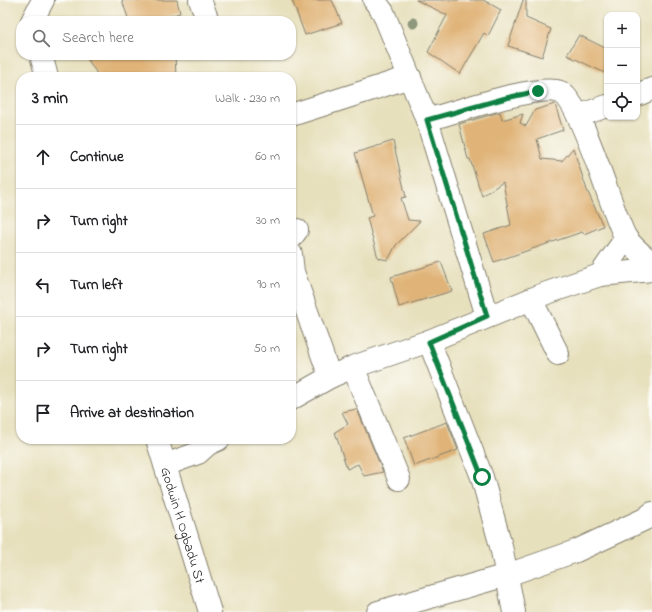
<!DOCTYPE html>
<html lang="en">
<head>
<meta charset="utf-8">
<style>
  :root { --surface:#fff; --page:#f2f2f2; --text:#202124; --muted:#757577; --line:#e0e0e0 }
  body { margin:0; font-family:"Indie Flower",sans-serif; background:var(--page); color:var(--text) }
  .controls { position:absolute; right:12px; top:12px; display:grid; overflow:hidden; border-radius:8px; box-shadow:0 1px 3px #0004 }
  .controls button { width:36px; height:36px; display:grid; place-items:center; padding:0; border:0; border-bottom:1px solid var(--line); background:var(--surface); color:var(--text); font:20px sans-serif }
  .stop { position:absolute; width:12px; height:12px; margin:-9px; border:3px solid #0b8043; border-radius:50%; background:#fff }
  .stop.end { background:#0b8043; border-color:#fff; box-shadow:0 1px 4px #0008 }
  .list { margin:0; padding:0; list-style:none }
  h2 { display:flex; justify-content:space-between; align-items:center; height:52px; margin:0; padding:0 16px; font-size:17px }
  h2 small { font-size:13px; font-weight:400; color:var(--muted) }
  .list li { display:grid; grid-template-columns:26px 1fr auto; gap:12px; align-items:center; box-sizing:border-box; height:64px; padding:0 16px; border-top:1px solid var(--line) }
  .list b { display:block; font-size:15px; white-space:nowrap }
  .list em { font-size:13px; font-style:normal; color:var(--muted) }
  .icon { flex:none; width:22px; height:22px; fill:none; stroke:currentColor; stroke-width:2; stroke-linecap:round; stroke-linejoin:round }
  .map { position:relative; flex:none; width:652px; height:612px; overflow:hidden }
  .search { position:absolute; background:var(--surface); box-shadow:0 1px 3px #0004; left:16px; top:16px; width:280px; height:44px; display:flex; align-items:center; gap:10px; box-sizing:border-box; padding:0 14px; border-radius:16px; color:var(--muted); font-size:15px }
  .panel { position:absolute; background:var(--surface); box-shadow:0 1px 3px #0004; left:16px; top:72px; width:280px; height:372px; border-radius:16px }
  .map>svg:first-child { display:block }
  .building { fill:#e0b478 }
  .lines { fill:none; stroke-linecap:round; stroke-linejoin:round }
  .minor-casing { stroke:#827e6c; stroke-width:24 }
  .minor { stroke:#fff; stroke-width:22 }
  .tree { fill:#8e987b }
  .route { stroke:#0b8043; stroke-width:5 }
  .labels { text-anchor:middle; stroke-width:3; stroke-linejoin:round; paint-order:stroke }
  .street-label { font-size:14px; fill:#1c1c1c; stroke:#fdfcf7 }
</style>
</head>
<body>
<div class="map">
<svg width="652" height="612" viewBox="0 0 652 612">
  <rect width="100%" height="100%" fill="#fdfcf7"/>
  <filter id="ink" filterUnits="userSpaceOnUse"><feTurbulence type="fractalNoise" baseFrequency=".025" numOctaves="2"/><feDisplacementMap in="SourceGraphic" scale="8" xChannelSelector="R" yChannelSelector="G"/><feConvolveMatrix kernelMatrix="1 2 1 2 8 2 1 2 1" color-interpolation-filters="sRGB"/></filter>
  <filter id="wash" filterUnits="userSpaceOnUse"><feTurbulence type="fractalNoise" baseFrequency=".012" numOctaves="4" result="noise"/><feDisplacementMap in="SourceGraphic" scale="16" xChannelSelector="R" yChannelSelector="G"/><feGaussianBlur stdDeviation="0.9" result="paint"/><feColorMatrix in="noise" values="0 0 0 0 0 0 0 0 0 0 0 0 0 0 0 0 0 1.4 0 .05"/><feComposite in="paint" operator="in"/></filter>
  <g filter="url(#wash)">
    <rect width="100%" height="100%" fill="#e7e0bd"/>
    <g id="blocks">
      <!-- building -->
      <g class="building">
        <path d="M 122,0 L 177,0 L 180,13 L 152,21 L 129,21 Z"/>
        <path d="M 292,0 L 332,0 L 342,23 L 305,35 Z"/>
        <path d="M 416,0 L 483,0 L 501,10 L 488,36 L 484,33 L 460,74 L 428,52 L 447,15 Z"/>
        <path d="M 523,0 L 526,0 L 526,18 L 551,29 L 542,57 L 508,46 Z"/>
        <path d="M 579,35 L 607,49 L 607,74 L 567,55 Z"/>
        <path d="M 85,55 L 175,55 L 176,77 L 99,77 Z"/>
        <path d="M 555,104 L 563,130 L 537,139 L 542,159 L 562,161 L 573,148 L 587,190 L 603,226 L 584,234 L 582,232 L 494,262 L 484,234 L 511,225 L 503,182 L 482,196 L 470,159 L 468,159 L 459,124 L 500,112 L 502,120 L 523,114 L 520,123 L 526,126 L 535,110 Z"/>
        <path d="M 393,141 L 406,197 L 401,198 L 408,220 L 420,221 L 396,245 L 388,260 L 378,258 L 367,218 L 373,216 L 355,153 Z"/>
        <path d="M 441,262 L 452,291 L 399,307 L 391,277 Z"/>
        <path d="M 357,409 L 383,472 L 364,476 L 358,464 L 347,469 L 335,432 L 348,424 L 342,412 Z"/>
        <path d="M 447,422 L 458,450 L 414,466 L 404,438 Z"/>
      </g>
    </g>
  </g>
  <g filter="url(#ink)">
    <use href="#blocks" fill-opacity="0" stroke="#827e6c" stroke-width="1"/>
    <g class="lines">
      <defs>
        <g id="minor">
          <path d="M 200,0 L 208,21"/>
          <path d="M 374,0 L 383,12 L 427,120 L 487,316"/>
          <path d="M 32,21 L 43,0"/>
          <path d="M 41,55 L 47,77"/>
          <path d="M 637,95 L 652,89"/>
          <path d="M 291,115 L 410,77"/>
          <path d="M 578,116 L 607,106"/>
          <path d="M 427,120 C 453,113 538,83 560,92 C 582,101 611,212 626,238 C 632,247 644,256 652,263"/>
          <path d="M 291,238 L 297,230"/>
          <path d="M 291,254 L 293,272 L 330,377"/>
          <path d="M 600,275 L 626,238"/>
          <path d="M 531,299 L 558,354"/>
          <path d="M 429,341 L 482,477 L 501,546 L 514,612"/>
          <path d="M 353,367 L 399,479"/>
          <path d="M 291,399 L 330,377 L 353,367 L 429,341 L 544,294 L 600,275 L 652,270"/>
          <path id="s1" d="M 157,439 L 210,612"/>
          <path d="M 165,465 L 198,453 L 208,444 L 219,439"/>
          <path d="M 378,612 L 507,575 L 576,551 L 645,519 L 652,513"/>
        </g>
      </defs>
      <!-- minor casing -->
      <use href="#minor" class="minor-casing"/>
      <!-- minor -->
      <use href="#minor" class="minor"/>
    </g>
    <!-- trees -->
    <circle class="tree" cx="413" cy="23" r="5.5"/>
  </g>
  <g class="lines" filter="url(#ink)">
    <!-- route -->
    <path class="route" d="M 482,477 L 429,342 L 487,316 L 427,120 L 506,98 L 538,91"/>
  </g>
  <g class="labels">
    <!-- street labels -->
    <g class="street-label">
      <text dy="5" stroke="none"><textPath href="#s1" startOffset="90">Godwin H Ogbadu St</textPath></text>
    </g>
  </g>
</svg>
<div class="controls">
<button>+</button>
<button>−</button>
<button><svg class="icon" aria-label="locate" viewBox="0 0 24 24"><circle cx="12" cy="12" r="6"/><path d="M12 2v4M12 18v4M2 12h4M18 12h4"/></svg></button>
</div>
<div class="stop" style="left:482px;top:477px"></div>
<div class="stop end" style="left:538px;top:91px"></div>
<div class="search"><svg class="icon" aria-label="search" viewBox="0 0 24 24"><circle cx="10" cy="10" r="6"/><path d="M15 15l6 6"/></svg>Search here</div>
<section class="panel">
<h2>3 min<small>Walk · 230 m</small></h2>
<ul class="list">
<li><svg class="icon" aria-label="ahead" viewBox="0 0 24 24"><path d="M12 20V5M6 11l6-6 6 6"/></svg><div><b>Continue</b></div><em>60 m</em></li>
<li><svg class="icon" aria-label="right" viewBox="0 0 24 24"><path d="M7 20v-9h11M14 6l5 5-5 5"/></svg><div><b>Turn right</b></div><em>30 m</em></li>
<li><svg class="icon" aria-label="left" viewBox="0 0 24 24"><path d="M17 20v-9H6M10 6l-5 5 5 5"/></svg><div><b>Turn left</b></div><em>90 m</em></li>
<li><svg class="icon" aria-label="right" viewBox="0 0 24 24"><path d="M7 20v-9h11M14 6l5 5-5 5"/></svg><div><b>Turn right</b></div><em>50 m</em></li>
<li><svg class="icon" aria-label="arrive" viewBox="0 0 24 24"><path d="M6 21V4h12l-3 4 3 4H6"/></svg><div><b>Arrive at destination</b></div></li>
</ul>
</section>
</div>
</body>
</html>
